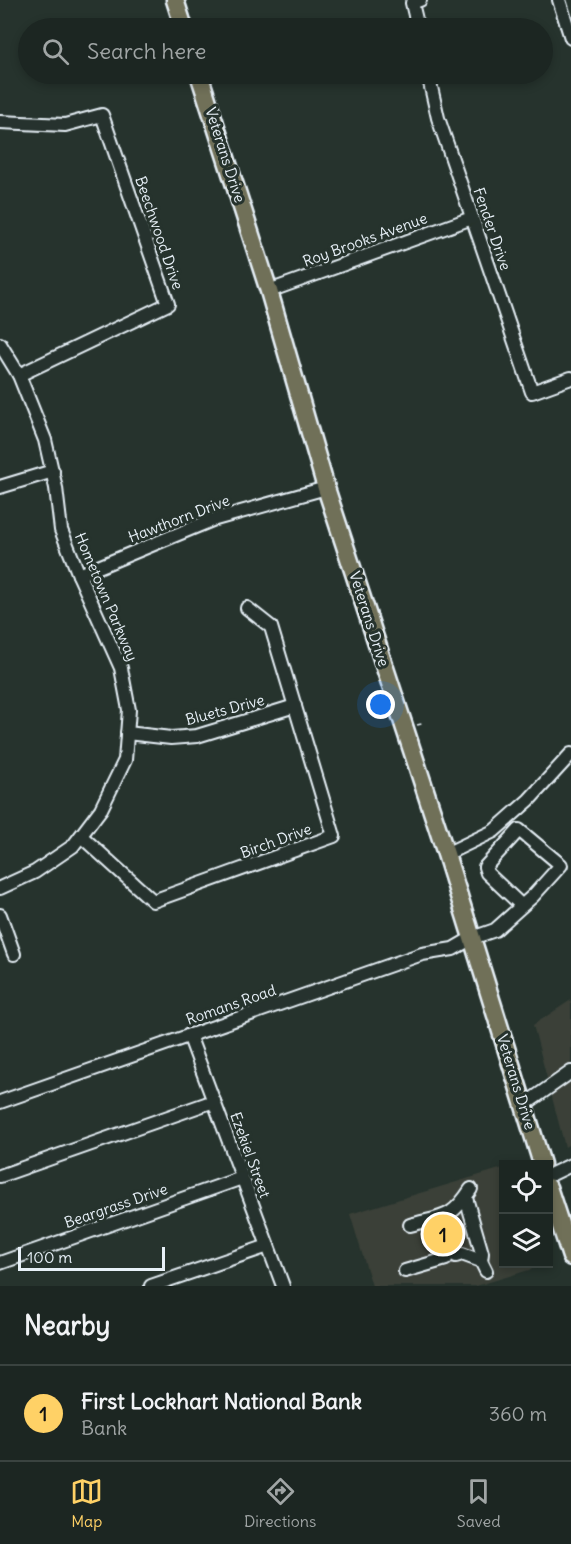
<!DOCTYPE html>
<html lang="en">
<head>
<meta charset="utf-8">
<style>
  :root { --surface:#1c2622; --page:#252e2a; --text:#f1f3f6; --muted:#a0a5a5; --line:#3a4340; --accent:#ffd166 }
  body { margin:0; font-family:Delius,sans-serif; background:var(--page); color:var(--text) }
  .controls { position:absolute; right:18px; bottom:18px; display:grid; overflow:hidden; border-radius:0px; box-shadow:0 3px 9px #0003 }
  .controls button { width:54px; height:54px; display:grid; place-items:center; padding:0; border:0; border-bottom:2px solid var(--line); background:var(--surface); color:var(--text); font:30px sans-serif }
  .scale { position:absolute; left:18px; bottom:15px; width:147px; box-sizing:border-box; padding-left:6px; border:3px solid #e8f1f8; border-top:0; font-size:16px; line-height:21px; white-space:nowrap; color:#e8f1f8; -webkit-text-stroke:4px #26332d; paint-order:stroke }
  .you { position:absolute; left:381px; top:705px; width:21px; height:21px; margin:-15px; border:4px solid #fff; border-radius:50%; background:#1a73e8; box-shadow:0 0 0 9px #1a73e833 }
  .badge { display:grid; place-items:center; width:39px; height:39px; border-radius:50%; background:var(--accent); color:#111; font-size:20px; font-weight:700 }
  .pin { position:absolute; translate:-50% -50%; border:3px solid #fff; box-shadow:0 2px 6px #0006 }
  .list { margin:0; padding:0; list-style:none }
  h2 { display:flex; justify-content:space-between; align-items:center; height:78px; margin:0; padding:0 24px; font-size:26px }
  h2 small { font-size:20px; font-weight:400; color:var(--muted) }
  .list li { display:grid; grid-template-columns:39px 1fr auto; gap:18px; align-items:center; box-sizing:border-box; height:96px; padding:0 24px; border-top:2px solid var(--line) }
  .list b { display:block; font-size:22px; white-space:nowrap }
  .list p { margin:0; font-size:20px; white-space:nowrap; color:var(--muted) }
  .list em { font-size:20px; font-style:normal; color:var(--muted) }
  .icon { flex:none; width:33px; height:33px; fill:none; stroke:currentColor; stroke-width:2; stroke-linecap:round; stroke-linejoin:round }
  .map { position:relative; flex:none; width:571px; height:1286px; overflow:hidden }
  .search { position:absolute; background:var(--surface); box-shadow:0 3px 9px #0003; left:18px; right:18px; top:18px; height:66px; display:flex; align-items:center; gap:15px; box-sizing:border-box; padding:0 21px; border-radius:33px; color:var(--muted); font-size:22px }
  .sheet { height:174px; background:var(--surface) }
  nav { display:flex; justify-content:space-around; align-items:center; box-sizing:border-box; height:84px; border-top:2px solid var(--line); background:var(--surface); font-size:16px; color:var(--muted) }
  nav a { display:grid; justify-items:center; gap:3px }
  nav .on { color:var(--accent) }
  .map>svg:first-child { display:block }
  .built { fill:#3a4038 }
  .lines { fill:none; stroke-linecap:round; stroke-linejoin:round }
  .minor-casing { stroke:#e8f1f8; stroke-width:16 }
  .major-casing { stroke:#e8f1f8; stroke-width:21 }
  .path { stroke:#e8f1f8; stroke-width:1.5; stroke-dasharray:4.5 4.5; stroke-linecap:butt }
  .minor { stroke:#26332d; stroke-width:12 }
  .major { stroke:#706f59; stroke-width:16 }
  .labels { text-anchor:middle; stroke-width:6; stroke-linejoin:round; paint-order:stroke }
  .street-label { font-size:15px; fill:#e8f1f8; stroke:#26332d }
</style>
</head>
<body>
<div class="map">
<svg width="571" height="1286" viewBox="0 0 571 1286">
  <rect width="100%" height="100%" fill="#26332d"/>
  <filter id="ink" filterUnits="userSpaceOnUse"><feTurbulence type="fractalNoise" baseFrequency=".0167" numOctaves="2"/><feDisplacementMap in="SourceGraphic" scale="12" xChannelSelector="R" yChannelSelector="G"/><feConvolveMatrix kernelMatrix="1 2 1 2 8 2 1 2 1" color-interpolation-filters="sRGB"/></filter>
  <g filter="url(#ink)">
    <!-- built -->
    <g class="built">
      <path d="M 571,1000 L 571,1143 L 565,1147 L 533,1025 Z"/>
      <path d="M 503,1168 L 504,1264 L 549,1263 L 549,1264 L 476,1286 L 372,1286 L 350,1214 Z"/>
    </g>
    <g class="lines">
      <defs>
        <g id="minor">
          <path d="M 559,0 L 571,38"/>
          <path d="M 418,28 L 412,3 L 420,0"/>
          <path d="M 428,74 L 438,118 L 532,392 L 571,378"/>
          <path d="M 0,122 L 65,125 L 102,115 L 168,304 L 19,375"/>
          <path d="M 269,291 L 472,218"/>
          <path d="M 0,344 L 19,375 L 45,440 L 56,488 L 61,530 L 79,575 L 121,668 L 129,710 L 125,760 L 101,809 L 73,846 L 35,872 L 0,888"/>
          <path d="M 0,487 L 53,471"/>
          <path d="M 79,575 L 212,520 L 326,488"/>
          <path d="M 127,733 L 171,738 L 197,736 L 295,706"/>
          <path d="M 81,836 L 153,901 L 334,836 L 271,627 L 247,608"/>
          <path d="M 446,854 L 494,831 L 529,800 L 571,754"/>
          <path d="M 0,915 L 14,954"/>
          <path d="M 189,1035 L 283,1286"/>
          <path d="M 0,1102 L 422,954 L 453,949 L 472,938 L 495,930 L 533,896 L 561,865 L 519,830 L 485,867 L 487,873 L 522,906"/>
          <path d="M 524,1105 L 571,1072"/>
          <path d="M 0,1176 L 214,1101"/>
          <path d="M 548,1176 L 571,1165"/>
          <path d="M 466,1198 L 482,1253 L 481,1261"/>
          <path d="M 410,1225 C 443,1216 451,1220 471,1189"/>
          <path d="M 456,1256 L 462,1254 L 481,1261 L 486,1271"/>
          <path d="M 0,1263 L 242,1178"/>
          <path d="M 405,1271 L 446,1259"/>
          <path d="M 151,1286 L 268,1246"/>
        </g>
        <g id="major">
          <path d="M 175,0 L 184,28"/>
          <path d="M 199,74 L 269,291 L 326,488 L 446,854 L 542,1164"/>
          <path d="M 548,1187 L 571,1257"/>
        </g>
      </defs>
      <!-- minor casing -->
      <use href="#minor" class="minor-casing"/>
      <!-- major casing -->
      <use href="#major" class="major-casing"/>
      <!-- path -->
      <path class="path" d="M 417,725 L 425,723"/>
      <!-- minor -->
      <use href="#minor" class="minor"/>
      <!-- major -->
      <use href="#major" class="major"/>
    </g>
  </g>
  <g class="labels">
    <!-- street labels -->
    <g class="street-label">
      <text transform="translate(225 155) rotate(72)" y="5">Veterans Drive</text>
      <text transform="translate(492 229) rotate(71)" y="5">Fender Drive</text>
      <text transform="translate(159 233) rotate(71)" y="5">Beechwood Drive</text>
      <text transform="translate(365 240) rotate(-20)" y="5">Roy Brooks Avenue</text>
      <text transform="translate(179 519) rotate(-21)" y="5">Hawthorn Drive</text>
      <text transform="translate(106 597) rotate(67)" y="5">Hometown Parkway</text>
      <text transform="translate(369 619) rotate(72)" y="5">Veterans Drive</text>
      <text transform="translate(225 710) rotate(-15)" y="5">Bluets Drive</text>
      <text transform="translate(276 841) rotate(-20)" y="5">Birch Drive</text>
      <text transform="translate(231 1005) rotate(-19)" y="5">Romans Road</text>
      <text transform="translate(516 1082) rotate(73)" y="5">Veterans Drive</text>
      <text transform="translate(250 1155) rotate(70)" y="5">Ezekiel Street</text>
      <text transform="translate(116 1206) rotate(-19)" y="5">Beargrass Drive</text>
    </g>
  </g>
</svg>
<div class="controls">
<button><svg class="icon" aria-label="locate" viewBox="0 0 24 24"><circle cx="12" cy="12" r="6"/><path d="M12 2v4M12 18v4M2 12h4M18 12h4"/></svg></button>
<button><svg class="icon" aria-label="layers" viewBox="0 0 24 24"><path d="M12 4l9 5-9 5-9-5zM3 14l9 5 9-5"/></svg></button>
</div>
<div class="scale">100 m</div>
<div class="you"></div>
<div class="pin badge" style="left:443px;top:1234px">1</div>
<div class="search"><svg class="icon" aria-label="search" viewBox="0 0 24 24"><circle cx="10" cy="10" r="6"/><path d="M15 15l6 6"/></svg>Search here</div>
</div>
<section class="sheet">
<h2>Nearby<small></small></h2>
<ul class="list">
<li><span class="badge">1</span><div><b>First Lockhart National Bank</b><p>Bank</p></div><em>360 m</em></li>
</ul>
</section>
<nav>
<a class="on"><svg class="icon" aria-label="map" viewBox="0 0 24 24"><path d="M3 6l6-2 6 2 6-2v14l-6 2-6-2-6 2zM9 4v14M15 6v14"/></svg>Map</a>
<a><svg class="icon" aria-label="directions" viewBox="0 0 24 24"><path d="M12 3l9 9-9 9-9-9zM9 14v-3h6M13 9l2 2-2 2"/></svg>Directions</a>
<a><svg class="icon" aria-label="saved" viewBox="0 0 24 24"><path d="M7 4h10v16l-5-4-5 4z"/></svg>Saved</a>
</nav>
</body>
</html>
